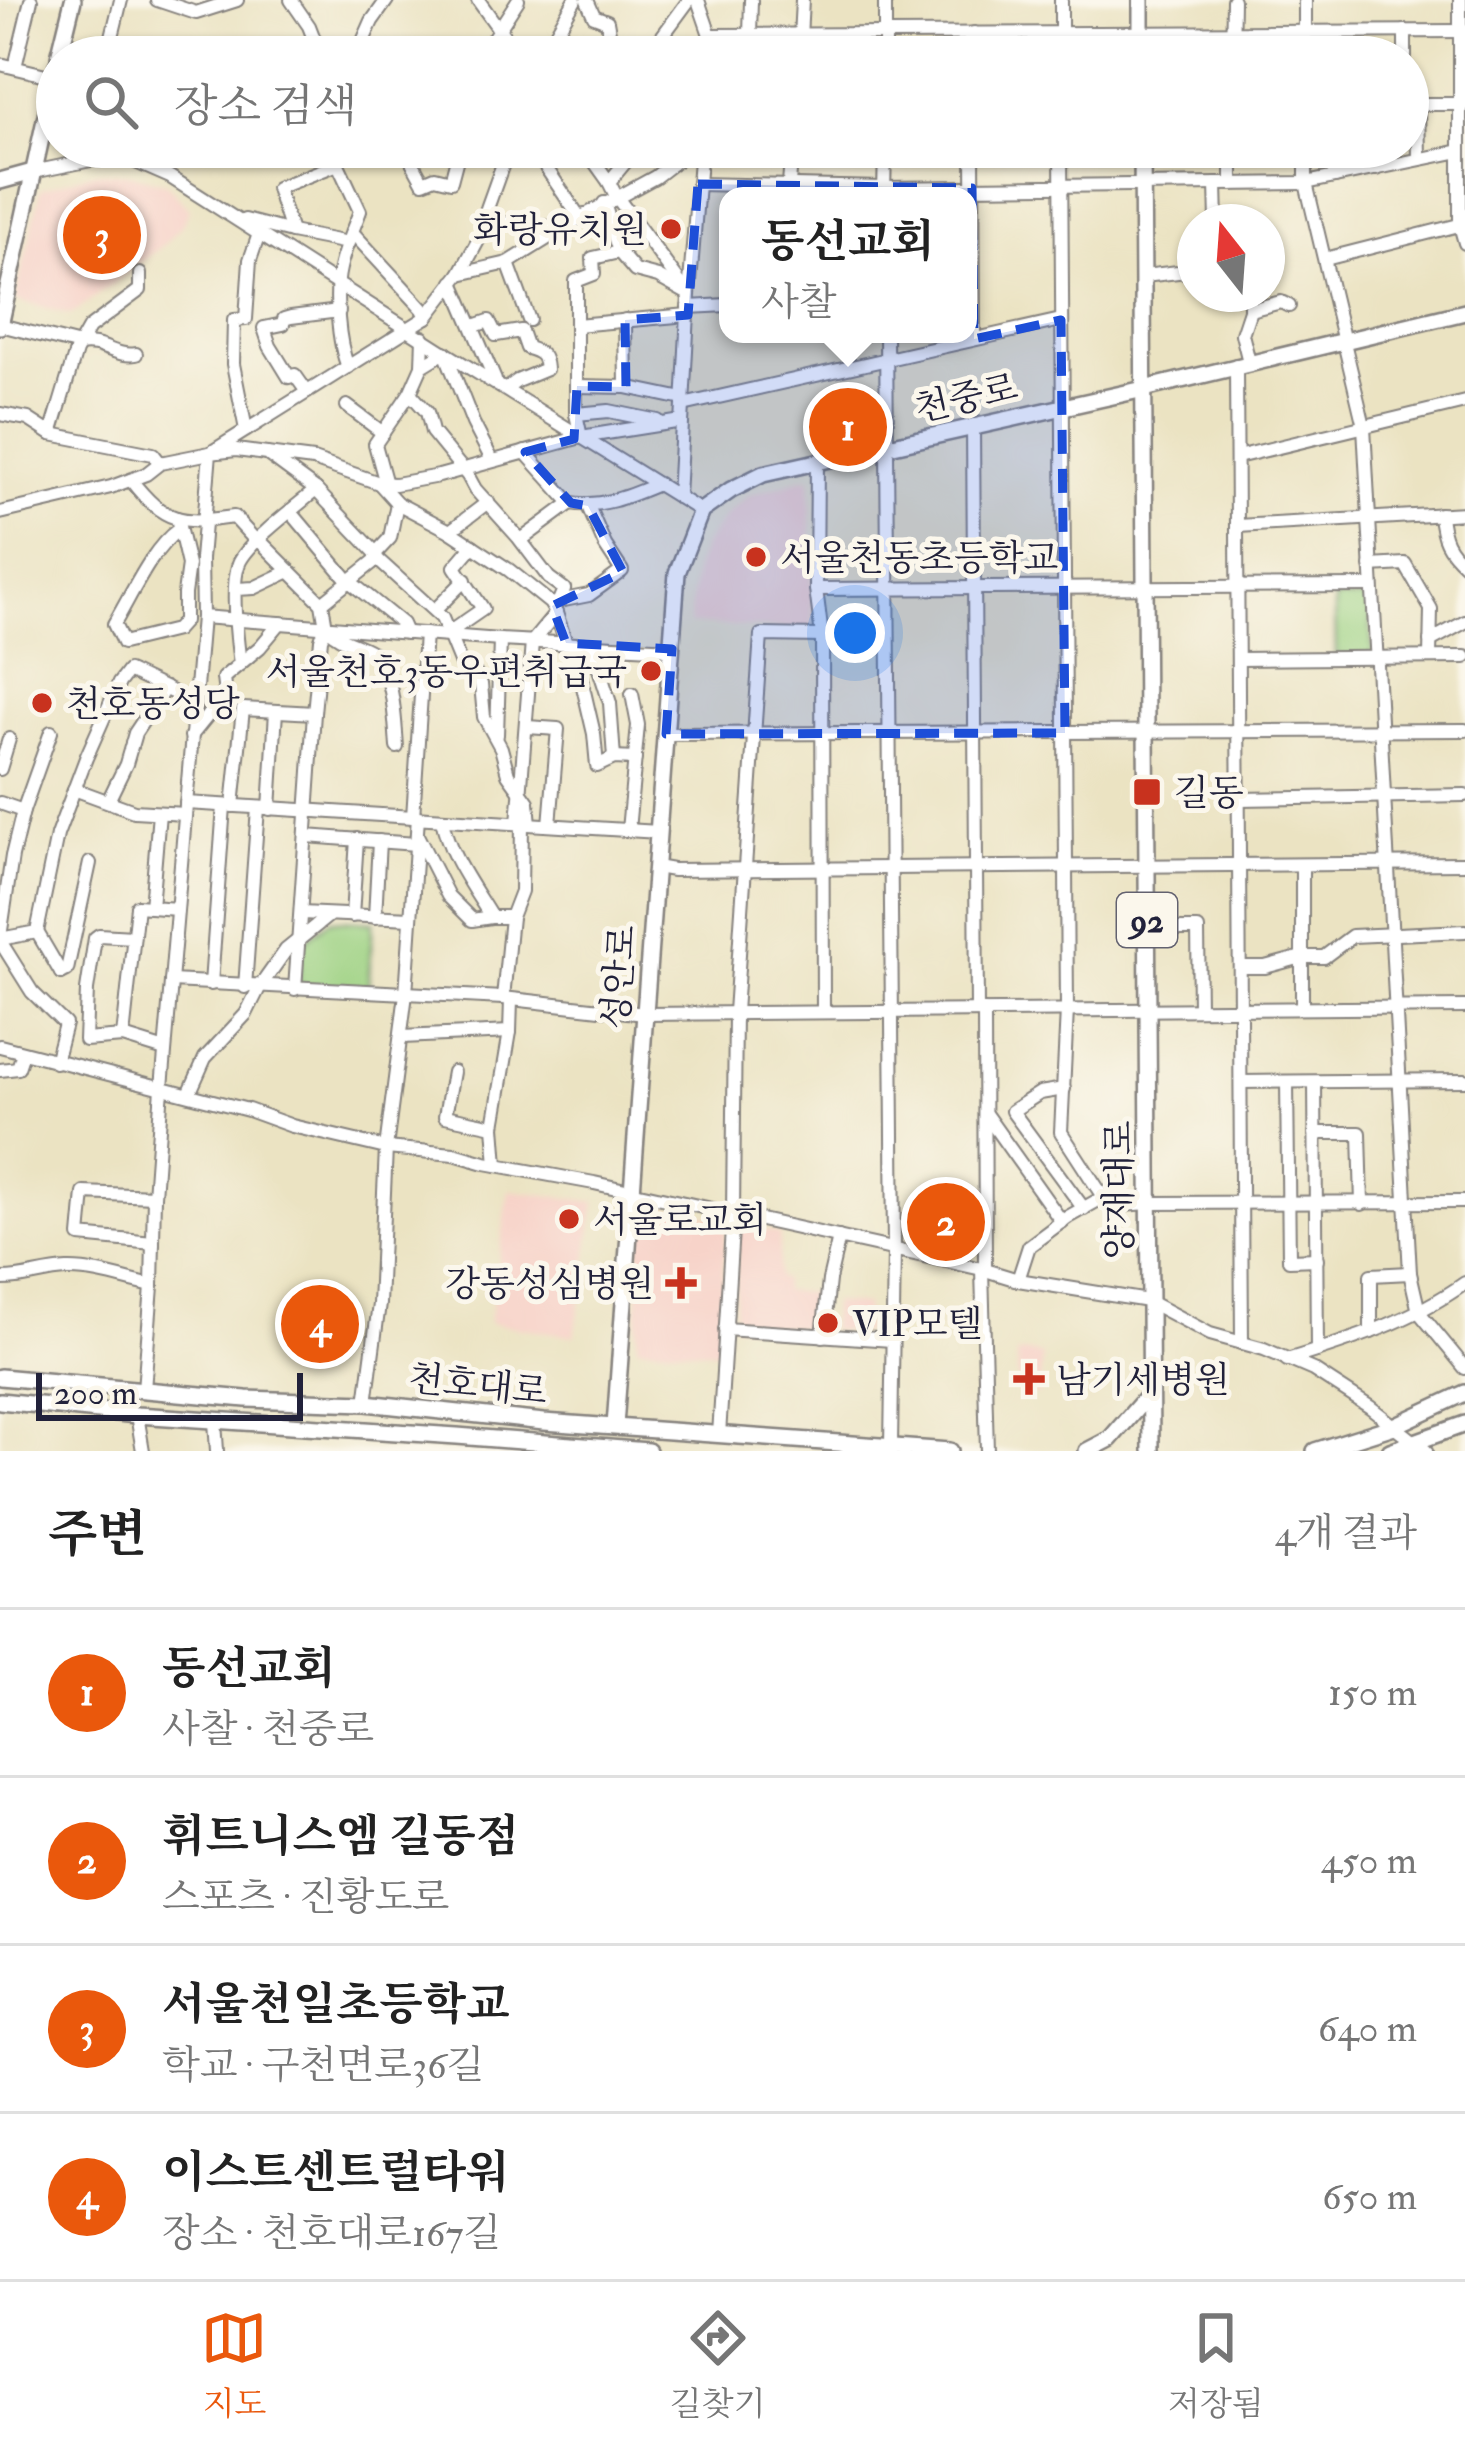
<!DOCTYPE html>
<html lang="ko">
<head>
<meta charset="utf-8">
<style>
  :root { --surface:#fff; --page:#f2f2f2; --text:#222; --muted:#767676; --line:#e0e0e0; --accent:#ea580c }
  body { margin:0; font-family:"IM FELL Double Pica","Noto Serif KR",serif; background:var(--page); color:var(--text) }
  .compass { position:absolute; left:1177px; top:204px; width:108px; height:108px; border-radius:50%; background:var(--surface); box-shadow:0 3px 9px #0004; rotate:343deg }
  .scale { position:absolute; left:36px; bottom:30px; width:267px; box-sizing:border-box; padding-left:12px; border:6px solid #22223b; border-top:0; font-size:33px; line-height:42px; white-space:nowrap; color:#22223b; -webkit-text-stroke:9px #fbf7ec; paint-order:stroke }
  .you { position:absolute; left:855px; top:633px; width:42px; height:42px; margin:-30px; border:9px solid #fff; border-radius:50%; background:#1a73e8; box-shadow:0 0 0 18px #1a73e833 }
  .badge { display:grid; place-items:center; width:78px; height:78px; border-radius:50%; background:var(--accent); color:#fff; font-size:39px; font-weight:700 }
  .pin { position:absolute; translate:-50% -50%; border:6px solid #fff; box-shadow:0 3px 12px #0006 }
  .popup { position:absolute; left:719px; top:187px; width:258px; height:156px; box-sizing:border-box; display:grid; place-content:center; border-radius:24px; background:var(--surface); filter:drop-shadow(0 3px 9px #0005); font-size:39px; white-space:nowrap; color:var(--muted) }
  .popup b { font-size:45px; color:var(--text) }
  .popup::after { content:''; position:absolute; left:50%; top:100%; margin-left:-24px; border:24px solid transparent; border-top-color:var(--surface) }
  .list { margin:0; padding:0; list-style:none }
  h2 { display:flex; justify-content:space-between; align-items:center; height:156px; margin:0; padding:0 48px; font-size:51px }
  h2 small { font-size:39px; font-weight:400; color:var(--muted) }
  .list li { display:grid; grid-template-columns:78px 1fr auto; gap:36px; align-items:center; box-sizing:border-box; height:168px; padding:0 48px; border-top:3px solid var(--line) }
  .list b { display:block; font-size:45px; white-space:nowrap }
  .list p { margin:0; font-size:39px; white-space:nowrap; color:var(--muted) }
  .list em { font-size:39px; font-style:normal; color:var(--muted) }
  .icon { flex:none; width:66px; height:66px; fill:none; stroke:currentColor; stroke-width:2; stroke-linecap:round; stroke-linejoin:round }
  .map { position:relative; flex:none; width:1465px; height:1451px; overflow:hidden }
  .search { position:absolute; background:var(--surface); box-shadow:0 3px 9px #0004; left:36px; right:36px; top:36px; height:132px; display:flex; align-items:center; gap:30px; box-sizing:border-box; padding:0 42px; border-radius:66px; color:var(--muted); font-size:45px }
  .sheet { height:828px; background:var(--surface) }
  nav { display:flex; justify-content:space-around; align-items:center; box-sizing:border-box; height:168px; border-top:3px solid var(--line); background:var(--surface); font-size:33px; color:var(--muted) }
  nav a { display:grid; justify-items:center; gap:6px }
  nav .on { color:var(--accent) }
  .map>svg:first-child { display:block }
  .built { fill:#f7d1c7 }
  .green { fill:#9dd182; stroke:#607a5e; stroke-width:3 }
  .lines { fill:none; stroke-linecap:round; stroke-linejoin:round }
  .minor-casing { stroke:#86827e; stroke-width:16 }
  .major-casing { stroke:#86827e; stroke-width:20 }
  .minor { stroke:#fff; stroke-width:12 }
  .major { stroke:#fff; stroke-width:15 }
  .marked { fill:#1d4ed8; fill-opacity:0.2; stroke:#1d4ed8; stroke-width:9; stroke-dasharray:24 15; stroke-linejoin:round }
  .poi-dot { fill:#c8321e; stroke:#fbf7ec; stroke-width:4.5 }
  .labels { text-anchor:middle; stroke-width:10; stroke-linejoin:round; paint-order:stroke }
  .shield { fill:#fbf7ec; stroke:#636270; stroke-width:3 }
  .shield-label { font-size:33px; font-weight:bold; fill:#22223b }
  .poi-label { font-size:36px; fill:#22223b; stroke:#fbf7ec; text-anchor:start }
  .street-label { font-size:36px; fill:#22223b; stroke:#fbf7ec }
</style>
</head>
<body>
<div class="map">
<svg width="1465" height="1451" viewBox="0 0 1465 1451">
  <rect width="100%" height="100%" fill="#fbf7ec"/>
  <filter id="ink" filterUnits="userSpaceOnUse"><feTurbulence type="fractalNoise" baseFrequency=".00833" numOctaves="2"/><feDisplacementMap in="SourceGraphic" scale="24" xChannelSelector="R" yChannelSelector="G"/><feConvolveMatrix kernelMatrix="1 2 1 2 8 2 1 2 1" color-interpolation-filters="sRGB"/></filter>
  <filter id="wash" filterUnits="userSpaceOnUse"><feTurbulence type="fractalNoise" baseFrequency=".004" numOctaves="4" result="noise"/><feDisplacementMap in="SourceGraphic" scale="48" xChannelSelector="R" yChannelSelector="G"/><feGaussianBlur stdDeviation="2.7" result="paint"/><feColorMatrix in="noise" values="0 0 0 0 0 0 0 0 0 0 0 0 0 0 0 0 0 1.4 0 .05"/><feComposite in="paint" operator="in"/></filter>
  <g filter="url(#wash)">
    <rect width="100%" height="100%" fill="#ebe3c2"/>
    <!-- built -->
    <g class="built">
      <path d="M 94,172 L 131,174 L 167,184 L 189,209 L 182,225 L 164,245 L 71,315 L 15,300 L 41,189 Z"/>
      <path d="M 806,478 L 810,480 L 813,630 L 689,624 L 695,570 L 705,544 L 726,515 L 750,495 Z"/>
      <path d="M 509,1190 L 596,1202 L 575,1336 L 489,1323 Z"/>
      <path d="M 640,1201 L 726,1220 L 719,1351 L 637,1346 Z"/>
      <path d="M 738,1222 L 780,1234 L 778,1278 L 783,1279 L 783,1291 L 817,1293 L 815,1328 L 734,1325 Z"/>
      <path d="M 832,1302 L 865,1305 L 865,1333 L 830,1330 Z"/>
      <path d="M 1031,1353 L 1042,1356 L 1039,1395 L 1019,1393 L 1016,1354 Z"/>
    </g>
    <!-- green -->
    <g class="green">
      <path d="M 1335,598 L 1369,598 L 1373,655 L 1336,656 Z"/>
      <path d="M 330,920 L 373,922 L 368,988 L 298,986 L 302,943 Z"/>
    </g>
  </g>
  <g filter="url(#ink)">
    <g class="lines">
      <defs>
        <g id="minor">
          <path d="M 157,0 L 196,13 L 237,0"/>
          <path d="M 291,0 L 309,26 L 321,57"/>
          <path d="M 478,0 L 519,57"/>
          <path d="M 587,0 L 594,16 L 607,21 L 609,32 L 593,57"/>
          <path d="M 698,0 L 710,35 L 708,57"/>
          <path d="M 885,0 L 885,57"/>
          <path d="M 1061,0 L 1061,57"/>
          <path d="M 1305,0 L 1305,57"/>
          <path d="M 1460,0 L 1460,225 L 1465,243"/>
          <path d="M 710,35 L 1465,31"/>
          <path d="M 750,35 L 751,0"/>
          <path d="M 108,53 L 121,0"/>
          <path d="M 356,57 L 372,21 L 387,0"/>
          <path d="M 442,57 L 457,52 L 459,57"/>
          <path d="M 481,57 L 518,0"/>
          <path d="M 542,57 L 575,0"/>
          <path d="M 647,57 L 689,0"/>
          <path d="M 799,57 L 802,0"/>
          <path d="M 974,57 L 974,33"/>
          <path d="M 1232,57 L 1233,0"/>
          <path d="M 1405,57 L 1405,31"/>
          <path d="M 0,64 L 54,77"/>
          <path d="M 15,67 L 31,0"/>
          <path d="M 1408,104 L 1465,104"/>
          <path d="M 1418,104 L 1419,159"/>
          <path d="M 336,147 L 336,160 L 360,211 C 353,230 344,249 340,268 C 334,293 338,343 348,367"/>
          <path d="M 404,147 L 423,182 L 435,177 L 451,181 L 460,147"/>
          <path d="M 532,147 L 580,218"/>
          <path d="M 584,147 L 609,182 L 616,196 L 688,294"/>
          <path d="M 973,147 L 974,339"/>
          <path d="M 1061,147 L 1067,1010 L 1061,1132 L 1109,1206 L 1149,1203 L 1465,1202"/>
          <path d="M 1306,147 L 1306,183 L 1364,426 L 1410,1273 L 1419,1312 L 1465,1368"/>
          <path d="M 1376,169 L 1376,147"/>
          <path d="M 33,172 L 91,160 L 131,160 L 170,177 L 439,349 L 701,511"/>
          <path d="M 1335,177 L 1335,147"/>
          <path d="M 609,182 L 638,147"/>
          <path d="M 698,184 L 884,188 L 1306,183 L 1460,151"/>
          <path d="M 1216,184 L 1217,222"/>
          <path d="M 1232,184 L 1232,147"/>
          <path d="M 884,195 L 885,147"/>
          <path d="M 788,196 L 792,147"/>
          <path d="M 604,203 L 619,252 L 635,271 L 658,277 L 685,292"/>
          <path d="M 245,220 L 291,232 L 348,243"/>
          <path d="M 486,226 L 485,214 L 509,147"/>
          <path d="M 291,232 L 277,188 L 338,164"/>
          <path d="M 352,232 L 423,309 L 427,317"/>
          <path d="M 1325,259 L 1463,224"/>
          <path d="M 508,263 L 529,320"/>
          <path d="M 460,274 L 486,226 L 504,223 L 562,228"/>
          <path d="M 1144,276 L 1195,270"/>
          <path d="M 453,282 L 495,380"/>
          <path d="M 688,307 L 728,305"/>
          <path d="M 1250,310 L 1281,302 L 1289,306"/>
          <path d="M 625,320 L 626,387"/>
          <path d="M 0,325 L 80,345 C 100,340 117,358 136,354"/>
          <path d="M 576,325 L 688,315"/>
          <path d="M 474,326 L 489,321 L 496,335 L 521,331 L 527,348 C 541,352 545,355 546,369 L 517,381 L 506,389"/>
          <path d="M 886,334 L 894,1250 L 891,1446"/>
          <path d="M 1249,362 L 1242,334 L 1250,310 L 1250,294"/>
          <path d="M 1236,365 L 1242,1343"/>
          <path d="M 422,366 L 445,352 L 473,423 L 492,460"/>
          <path d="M 577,386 L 626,387 L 683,399"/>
          <path d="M 307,392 L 295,375 L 289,377 L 270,346 L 264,328 L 283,324 L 284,319 L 291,317 L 339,311"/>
          <path d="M 410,393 L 427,412 L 432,432 L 468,476 L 475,489 L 518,537 L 549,578 L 564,589 L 559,601 L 552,606"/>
          <path d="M 683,405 L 1061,320"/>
          <path d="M 347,406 L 383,433"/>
          <path d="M 0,414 L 28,419 L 51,434 L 153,454 L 160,463"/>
          <path d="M 576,414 L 609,411 L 658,421"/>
          <path d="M 973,425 L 977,1011"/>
          <path d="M 246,430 L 233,364 L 234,320 L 246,319 L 250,260 L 259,234"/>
          <path d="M 51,434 L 76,351 L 89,328 L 140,290 L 140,274"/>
          <path d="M 581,437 L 576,414 L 576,281 L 594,274 L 593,258 L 619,252"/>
          <path d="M 525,452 L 571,503"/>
          <path d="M 267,454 L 316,490 L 376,553"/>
          <path d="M 1237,457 L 1465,402"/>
          <path d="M 817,462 L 816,589 L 822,636 L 823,1011"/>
          <path d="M 131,480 C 165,524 182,524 234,517 L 257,542"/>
          <path d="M 379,483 L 397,503 L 450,531 L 509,570 L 550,603 L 556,613 L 566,643"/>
          <path d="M 386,484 L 375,444 L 410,393 L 422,366 L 423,337"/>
          <path d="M 678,497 L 689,295 L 701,147"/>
          <path d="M 291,512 L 348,580 L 402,624 L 406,633"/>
          <path d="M 0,513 L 111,487 L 146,474 L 160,463 L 210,453 L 427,317 L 460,274 L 508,263 L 580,218 L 655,177 L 694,147"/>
          <path d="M 1440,514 C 1442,538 1447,549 1465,565"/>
          <path d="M 177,518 L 188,565 L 184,594 L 184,621 L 176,630 L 123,643 L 114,624 C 131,596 152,548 178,530"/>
          <path d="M 1238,526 L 1465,513"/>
          <path d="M 450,531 L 488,502"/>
          <path d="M 259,540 L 322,603 L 326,627 L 321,639 L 314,713 L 295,989"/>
          <path d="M 521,540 L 571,503 C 602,508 629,496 658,484"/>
          <path d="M 377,559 L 442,618 L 462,667 L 475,673 L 481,684 L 484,717 L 501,748 L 508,774 L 528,802 L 530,824"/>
          <path d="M 1371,566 L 1405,564 L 1431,609 L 1430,657"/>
          <path d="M 237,589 L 254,588 L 290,571"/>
          <path d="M 816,589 L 1372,586"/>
          <path d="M 559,601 L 589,595 L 622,571 L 605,545 L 588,506"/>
          <path d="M 322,603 L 377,559 L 376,553 L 390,538 L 397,503"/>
          <path d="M 435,610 L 465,580"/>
          <path d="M 202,617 L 500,640 L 672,649"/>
          <path d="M 327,628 C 339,641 356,643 371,652 C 394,667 395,722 397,747"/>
          <path d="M 452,636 L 454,629 L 483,609 L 455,567 L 473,546"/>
          <path d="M 1430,641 L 1465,622"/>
          <path d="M 573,644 L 594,734 L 597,766 L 614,758 L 635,759"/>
          <path d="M 591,644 L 610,703 L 614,758"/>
          <path d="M 1239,659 L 1465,657"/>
          <path d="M 240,664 C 237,641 230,581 240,561 C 251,540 297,506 316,490"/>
          <path d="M 527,727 L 558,729 L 550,825"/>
          <path d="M 666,734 L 1465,730"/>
          <path d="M 497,735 L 500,640"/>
          <path d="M 191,736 L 225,694 L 223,678 L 260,647 L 280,623"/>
          <path d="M 0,769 L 9,739"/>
          <path d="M 74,789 L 134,811 L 185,814"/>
          <path d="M 1239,799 L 1465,795"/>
          <path d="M 108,801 L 126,764 L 135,733 L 165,688"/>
          <path d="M 0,803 L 23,811"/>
          <path d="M 186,803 L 659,832"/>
          <path d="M 233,806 L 243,709 L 314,713"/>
          <path d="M 270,809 L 276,711"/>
          <path d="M 413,817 L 425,634"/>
          <path d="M 442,819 C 448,854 473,887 491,917 L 511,917"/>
          <path d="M 518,823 L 532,642 L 556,613"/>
          <path d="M 628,830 L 638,725 L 632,694"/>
          <path d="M 417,835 L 448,896 L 472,920 L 491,917"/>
          <path d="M 306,836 L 416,844"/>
          <path d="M 656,867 L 673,870 L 1465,863"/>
          <path d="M 151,907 L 159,813"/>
          <path d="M 301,913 L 411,918"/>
          <path d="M 352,916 L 357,839"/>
          <path d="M 375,917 L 379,841"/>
          <path d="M 1147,929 L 1198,929 L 1199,1009"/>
          <path d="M 37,932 L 61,973"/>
          <path d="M 0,937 L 12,856 L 23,811 L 51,732"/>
          <path d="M 133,937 L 99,935 L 95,938 L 87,990 L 85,1040 L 123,1037 L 165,1050"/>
          <path d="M 0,939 L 37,932 L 57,835 L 86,758 L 119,683 L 128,671 L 193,702"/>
          <path d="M 0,941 L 32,992 L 65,1024 L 55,1062"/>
          <path d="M 1240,967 L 1265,967 L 1302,957 L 1324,957 L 1352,936 L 1465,931"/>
          <path d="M 61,973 L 67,970 L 90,863"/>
          <path d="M 171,981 L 503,998 L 645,1014 L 1465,1007"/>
          <path d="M 211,984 L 224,806"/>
          <path d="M 245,987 L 258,808"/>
          <path d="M 503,998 L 511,917 L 521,891 L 522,824"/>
          <path d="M 1302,1008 L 1302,865"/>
          <path d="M 984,1011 L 985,1271"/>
          <path d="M 123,1037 L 137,906 L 177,909"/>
          <path d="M 402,1037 L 510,1032"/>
          <path d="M 0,1046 L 248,1110 L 292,1126 L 386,1148 L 454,1154 L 485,1163 L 594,1183 L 982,1269 L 1018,1280 L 1148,1301 L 1210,1334 L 1264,1349 L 1313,1370 L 1370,1407 L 1426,1451"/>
          <path d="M 0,1070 L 18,1068 L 23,1053"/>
          <path d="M 453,1072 L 445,1116 L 494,1126"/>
          <path d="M 1241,1082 L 1465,1080"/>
          <path d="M 1287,1082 L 1289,1260 L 1317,1259"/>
          <path d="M 1315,1082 L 1317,1351"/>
          <path d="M 1064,1089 L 1040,1093 L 1012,1111 L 1084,1209"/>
          <path d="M 189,1094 L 205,1058 L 246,1014 L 259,988 L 286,950 L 328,916"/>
          <path d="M 986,1115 L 1062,1222"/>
          <path d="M 1315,1133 L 1360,1133 L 1362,1204"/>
          <path d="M 497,1165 L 494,1126 L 510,1032 L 511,1000"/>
          <path d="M 153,1243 L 80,1236 L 84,1193 L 154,1196"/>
          <path d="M 982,1269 L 987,1451"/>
          <path d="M 0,1279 C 23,1280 43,1271 67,1270 C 94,1269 125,1280 152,1286"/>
          <path d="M 1018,1280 L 1029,1246 L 1068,1217 L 1102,1198"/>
          <path d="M 725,1329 L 892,1340"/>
          <path d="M 1371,1332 L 1371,1275 L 1410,1273"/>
          <path d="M 823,1336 L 829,1280 L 839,1237"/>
          <path d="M 1287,1360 C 1349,1341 1412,1321 1465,1283"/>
          <path d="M 144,1390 L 152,1286 L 154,1196 L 162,1088 L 202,617 L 201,559 L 210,453 L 236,450 L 313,460 L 379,483 L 395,484 L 439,476 L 581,437 L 682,421"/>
          <path d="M 366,1403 L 379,1304 L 386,1148 L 406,994 L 418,817"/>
          <path d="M 137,1415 L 143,1451"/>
          <path d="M 215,1421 L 217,1451"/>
          <path d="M 719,1435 L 733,1213 L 735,1012 L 761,635 L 822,636"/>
        </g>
        <g id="major">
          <path d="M 59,57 L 73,0"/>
          <path d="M 1141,57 L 1141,0"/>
          <path d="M 1142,147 L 1151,1451"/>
          <path d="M 0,181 L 33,172"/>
          <path d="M 0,326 L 57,65"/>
          <path d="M 0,1377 L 246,1399 L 366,1403 L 544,1422 L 950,1451"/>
          <path d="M 0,1401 L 137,1415 L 457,1436 L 648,1451"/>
          <path d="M 615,1426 L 677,573 L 701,511 L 731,490 L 763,474 L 1144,389 L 1465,312"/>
          <path d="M 1087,1451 L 1110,1439 L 1150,1393"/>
          <path d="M 1315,1451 L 1394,1426 L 1465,1393"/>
          <path d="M 1390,1451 L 1465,1424"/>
        </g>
      </defs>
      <!-- minor casing -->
      <use href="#minor" class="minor-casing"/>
      <!-- major casing -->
      <use href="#major" class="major-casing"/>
      <!-- minor -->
      <use href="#minor" class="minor"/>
      <!-- major -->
      <use href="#major" class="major"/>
    </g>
  </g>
  <!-- marked area -->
  <path class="marked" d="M 698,184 L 972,188 L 974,339 L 1061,320 L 1065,733 L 666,734 L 672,649 L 566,643 L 552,606 L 623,572 L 588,506 L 571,503 L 525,452 L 574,439 L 577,386 L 626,387 L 625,320 L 688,315 Z"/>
  <!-- markers -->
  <g class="poi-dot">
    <circle cx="671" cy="229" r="12"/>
    <circle cx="756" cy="557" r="12"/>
    <circle cx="651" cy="671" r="12"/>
    <circle cx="42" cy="703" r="12"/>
    <rect x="1132" y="777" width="30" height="30" rx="6"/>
    <circle cx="569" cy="1219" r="12"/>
    <path d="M675 1265h12v12h12v12h-12v12h-12v-12h-12v-12h12z"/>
    <circle cx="828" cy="1323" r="12"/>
    <path d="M1023 1361h12v12h12v12h-12v12h-12v-12h-12v-12h12z"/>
  </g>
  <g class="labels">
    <!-- shield labels -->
    <rect class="shield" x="1117" y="893" width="60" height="54" rx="9"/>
    <g class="shield-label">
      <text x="1147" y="932">92</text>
    </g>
    <!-- poi labels -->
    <g class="poi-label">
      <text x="647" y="242" text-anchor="end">화랑유치원</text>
      <text x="780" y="570">서울천동초등학교</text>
      <text x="627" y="684" text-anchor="end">서울천호3동우편취급국</text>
      <text x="66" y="716">천호동성당</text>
      <text x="1174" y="805">길동</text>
      <text x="593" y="1232">서울로교회</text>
      <text x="654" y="1296" text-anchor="end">강동성심병원</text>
      <text x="852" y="1336">VIP모텔</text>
      <text x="1056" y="1392">남기세병원</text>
    </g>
    <!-- street labels -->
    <g class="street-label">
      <text transform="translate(966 397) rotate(-13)" y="13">천중로</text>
      <text transform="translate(618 977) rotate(-86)" y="13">성안로</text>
      <text transform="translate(1118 1190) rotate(-90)" y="13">양재대로</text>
      <text transform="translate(478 1384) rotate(6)" y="13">천호대로</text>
    </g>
  </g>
</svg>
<svg class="compass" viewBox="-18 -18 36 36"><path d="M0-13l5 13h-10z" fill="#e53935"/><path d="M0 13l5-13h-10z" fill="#767676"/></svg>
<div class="scale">200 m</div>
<div class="you"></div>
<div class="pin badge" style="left:848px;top:427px">1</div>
<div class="popup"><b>동선교회</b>사찰</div>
<div class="pin badge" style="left:946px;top:1222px">2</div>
<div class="pin badge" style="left:102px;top:235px">3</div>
<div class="pin badge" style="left:320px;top:1324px">4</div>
<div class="search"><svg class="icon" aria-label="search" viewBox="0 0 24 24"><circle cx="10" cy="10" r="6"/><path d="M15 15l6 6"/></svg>장소 검색</div>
</div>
<section class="sheet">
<h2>주변<small>4개 결과</small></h2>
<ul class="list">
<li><span class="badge">1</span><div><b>동선교회</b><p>사찰 · 천중로</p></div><em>150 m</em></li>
<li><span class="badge">2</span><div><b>휘트니스엠 길동점</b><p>스포츠 · 진황도로</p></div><em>450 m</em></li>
<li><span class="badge">3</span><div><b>서울천일초등학교</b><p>학교 · 구천면로36길</p></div><em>640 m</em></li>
<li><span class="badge">4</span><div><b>이스트센트럴타워</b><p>장소 · 천호대로167길</p></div><em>650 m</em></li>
</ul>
</section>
<nav>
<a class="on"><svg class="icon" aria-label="map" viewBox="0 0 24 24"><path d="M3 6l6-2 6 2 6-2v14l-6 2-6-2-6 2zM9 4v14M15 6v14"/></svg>지도</a>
<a><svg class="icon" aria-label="directions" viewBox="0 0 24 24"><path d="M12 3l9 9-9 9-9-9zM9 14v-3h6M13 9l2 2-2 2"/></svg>길찾기</a>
<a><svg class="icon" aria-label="saved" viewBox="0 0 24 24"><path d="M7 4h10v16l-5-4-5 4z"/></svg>저장됨</a>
</nav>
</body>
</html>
